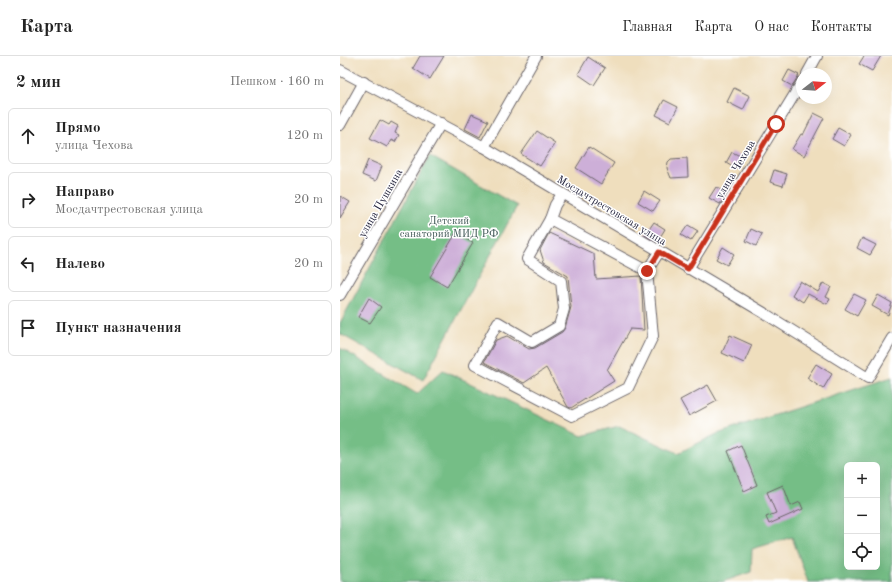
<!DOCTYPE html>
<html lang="ru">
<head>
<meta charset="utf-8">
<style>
  :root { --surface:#fff; --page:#f6f6f6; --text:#222; --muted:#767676; --line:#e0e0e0 }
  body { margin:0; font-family:"Old Standard TT",serif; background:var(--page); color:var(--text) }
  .controls { position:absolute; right:12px; bottom:12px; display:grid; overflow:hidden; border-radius:6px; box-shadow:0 4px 16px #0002 }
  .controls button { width:36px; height:36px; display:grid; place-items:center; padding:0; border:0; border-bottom:1px solid var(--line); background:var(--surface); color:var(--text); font:20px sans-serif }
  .compass { position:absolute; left:456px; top:12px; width:36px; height:36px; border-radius:50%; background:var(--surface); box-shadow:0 4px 16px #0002; rotate:73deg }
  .stop { position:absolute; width:12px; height:12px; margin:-9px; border:3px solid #c8321e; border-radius:50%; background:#fff }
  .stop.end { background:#c8321e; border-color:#fff; box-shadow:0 1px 4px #0008 }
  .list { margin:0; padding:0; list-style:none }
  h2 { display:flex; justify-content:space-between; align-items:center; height:52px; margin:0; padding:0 16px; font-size:17px }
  h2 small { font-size:13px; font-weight:400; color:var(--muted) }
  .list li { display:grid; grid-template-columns:26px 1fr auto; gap:12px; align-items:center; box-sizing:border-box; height:56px; margin:0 8px 8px; padding:0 8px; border:1px solid var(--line); border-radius:6px }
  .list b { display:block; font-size:15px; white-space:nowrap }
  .list p { margin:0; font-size:13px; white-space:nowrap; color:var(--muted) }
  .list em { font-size:13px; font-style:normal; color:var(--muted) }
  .icon { flex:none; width:22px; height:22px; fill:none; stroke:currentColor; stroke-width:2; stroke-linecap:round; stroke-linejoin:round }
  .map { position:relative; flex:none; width:552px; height:526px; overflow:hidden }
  header { display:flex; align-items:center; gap:24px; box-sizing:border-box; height:56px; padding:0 20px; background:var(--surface); border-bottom:1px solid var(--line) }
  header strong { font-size:19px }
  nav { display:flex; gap:22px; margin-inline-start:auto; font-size:14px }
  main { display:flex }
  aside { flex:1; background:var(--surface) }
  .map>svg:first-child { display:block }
  .forest { fill:#74be86; stroke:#4b7060; fill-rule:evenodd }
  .building { fill:#cdafd8 }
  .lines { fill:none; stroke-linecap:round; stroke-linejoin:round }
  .minor-casing { stroke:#6a6468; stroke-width:12 }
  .minor { stroke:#fff; stroke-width:10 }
  .route { stroke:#c8321e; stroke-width:5 }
  .labels { text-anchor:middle; stroke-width:3; stroke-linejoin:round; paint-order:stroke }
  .street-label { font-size:11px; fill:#22223b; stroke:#fff }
  .park-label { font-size:11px; fill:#435b59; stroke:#fff }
</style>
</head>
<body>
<header>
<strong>Карта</strong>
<nav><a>Главная</a><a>Карта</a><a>О нас</a><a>Контакты</a></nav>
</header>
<main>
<aside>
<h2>2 мин<small>Пешком · 160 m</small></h2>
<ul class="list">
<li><svg class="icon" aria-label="ahead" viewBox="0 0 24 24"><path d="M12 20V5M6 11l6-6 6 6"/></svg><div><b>Прямо</b><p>улица Чехова</p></div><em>120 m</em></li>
<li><svg class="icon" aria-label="right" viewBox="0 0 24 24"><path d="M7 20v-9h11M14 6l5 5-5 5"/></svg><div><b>Направо</b><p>Мосдачтрестовская улица</p></div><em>20 m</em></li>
<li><svg class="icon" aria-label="left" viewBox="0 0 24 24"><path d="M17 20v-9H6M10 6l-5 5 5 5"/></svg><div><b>Налево</b></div><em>20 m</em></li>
<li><svg class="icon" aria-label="arrive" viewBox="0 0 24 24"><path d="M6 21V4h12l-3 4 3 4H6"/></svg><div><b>Пункт назначения</b></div></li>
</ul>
</aside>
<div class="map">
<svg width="552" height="526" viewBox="0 0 552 526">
  <rect width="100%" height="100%" fill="#fff"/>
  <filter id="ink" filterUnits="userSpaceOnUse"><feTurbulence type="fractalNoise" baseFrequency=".025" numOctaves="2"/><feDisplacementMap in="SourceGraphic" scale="8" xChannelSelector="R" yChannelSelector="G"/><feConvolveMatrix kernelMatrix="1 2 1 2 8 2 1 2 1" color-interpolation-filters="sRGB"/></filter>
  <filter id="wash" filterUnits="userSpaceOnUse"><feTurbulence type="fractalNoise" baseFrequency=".012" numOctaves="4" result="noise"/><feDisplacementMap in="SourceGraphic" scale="16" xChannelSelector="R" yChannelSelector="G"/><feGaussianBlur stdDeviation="0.9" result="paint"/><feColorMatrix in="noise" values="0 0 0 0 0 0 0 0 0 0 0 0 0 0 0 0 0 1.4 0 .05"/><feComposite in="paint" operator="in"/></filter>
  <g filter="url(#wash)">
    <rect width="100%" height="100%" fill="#efdebd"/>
    <!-- forest -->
    <g class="forest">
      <path d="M 90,100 L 177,150 L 83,324 L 0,278 L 0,267 Z"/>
      <path d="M 0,292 L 77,338 L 103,314 L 242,380 L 279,370 L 338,397 L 377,378 L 552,321 L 552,526 L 468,526 L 452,481 L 412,493 L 411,516 L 382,526 L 0,526 ZM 507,409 L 537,409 L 537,511 L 507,511 Z"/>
    </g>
    <g id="blocks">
      <!-- building -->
      <g class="building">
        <path d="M 80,0 L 104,0 L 90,23 L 73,12 Z"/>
        <path d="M 524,0 L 541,0 L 532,15 L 519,8 Z"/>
        <path d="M 248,1 L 265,12 L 254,29 L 238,18 Z"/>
        <path d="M 449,14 L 459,19 L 452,30 L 443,25 Z"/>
        <path d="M 394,32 L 410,40 L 403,54 L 387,46 Z"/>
        <path d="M 324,44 L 338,51 L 330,66 L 316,59 Z"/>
        <path d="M 474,57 L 484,62 L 464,100 L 452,93 L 461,78 L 463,79 Z"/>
        <path d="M 132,58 L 148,65 L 140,81 L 125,73 Z"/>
        <path d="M 40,64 L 49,69 L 51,66 L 58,70 L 55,77 L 59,79 L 55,86 L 51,84 L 47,91 L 30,82 Z"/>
        <path d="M 498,72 L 511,79 L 504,90 L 492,83 Z"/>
        <path d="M 197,75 L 215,87 L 200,110 L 181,98 Z"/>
        <path d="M 249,91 L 274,107 L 261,128 L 236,112 Z"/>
        <path d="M 392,96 L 402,101 L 396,113 L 386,107 Z"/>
        <path d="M 347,102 L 348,121 L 331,122 L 327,112 L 328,106 L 331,103 Z"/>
        <path d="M 28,104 L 42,110 L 36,125 L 22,119 Z"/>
        <path d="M 434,114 L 447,118 L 443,130 L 430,126 Z"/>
        <path d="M 376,131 L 387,137 L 380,148 L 369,142 Z"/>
        <path d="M 304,135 L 320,145 L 313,155 L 298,146 Z"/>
        <path d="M 0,140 L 10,146 L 0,162 Z"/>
        <path d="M 314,166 L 325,173 L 317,186 L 305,179 Z"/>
        <path d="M 348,169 L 358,175 L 351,185 L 341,179 Z"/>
        <path d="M 411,173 L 422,178 L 416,190 L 406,185 Z"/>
        <path d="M 116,177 L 133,187 L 107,231 L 90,221 Z"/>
        <path d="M 209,177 L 254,198 L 256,223 L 301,220 L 304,274 L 290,273 L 267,314 L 274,325 L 231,352 L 228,351 L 206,312 L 184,327 L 144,306 L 156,284 L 167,280 L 189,293 L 195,292 L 222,276 L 225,272 L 231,251 L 228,220 L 204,206 L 200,194 Z"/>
        <path d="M 522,182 L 536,189 L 530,199 L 517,192 Z"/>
        <path d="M 383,191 L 394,198 L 387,209 L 376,203 Z"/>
        <path d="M 460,225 L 478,236 L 483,227 L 491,231 L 486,241 L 490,243 L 487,248 L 468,238 L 463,246 L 452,239 Z"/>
        <path d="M 514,238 L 526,244 L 517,260 L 505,253 Z"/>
        <path d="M 538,239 L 552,247 L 548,259 L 532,250 Z"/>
        <path d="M 29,242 L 41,251 L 30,267 L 18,261 Z"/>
        <path d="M 390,279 L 412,289 L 404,307 L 382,297 Z"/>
        <path d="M 476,308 L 492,318 L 483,333 L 467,322 Z"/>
        <path d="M 368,329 L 377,345 L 349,360 L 340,344 Z"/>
        <path d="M 401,389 L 417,429 L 404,435 L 388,395 Z"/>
        <path d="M 443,429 L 451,450 L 460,446 L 463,453 L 429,468 L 426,461 L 436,457 L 427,436 Z"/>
      </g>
    </g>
  </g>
  <g filter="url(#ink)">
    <use href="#blocks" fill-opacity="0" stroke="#6a6468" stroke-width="1"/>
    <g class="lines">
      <defs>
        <g id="minor">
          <path d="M 0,14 L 144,91 L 424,257 L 528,322 L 552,282"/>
          <path d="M 467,18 L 477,0"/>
          <path d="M 0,69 L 24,26"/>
          <path d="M 144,91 L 196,0"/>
          <path d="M 222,138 L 215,149 L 210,163 L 307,215 L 319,196"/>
          <path d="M 210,163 L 187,203 L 221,225 L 224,253 L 219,270 L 192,286 L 158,266 L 135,309 L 232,360 L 288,332 L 313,280 L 307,215"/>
          <path d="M 348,213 L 462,26"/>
          <path d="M 0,239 L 101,67"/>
        </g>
      </defs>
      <!-- minor casing -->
      <use href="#minor" class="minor-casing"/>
      <!-- minor -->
      <use href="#minor" class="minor"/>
    </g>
  </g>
  <g class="lines" filter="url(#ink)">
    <!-- route -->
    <path class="route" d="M 307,215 L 319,196 L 348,213 L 436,68"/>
  </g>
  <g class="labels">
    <!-- street labels -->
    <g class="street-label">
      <text transform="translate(395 113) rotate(-59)" y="4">улица Чехова</text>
      <text transform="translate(40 147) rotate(-60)" y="4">улица Пушкина</text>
      <text transform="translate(272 154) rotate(31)" y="4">Мосдачтрестовская улица</text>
    </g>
    <!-- park labels -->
    <g class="park-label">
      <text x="109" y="168">Детский<tspan x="109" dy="13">санаторий МИД РФ</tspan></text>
    </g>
  </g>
</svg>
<div class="controls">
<button>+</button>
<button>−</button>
<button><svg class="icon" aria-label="locate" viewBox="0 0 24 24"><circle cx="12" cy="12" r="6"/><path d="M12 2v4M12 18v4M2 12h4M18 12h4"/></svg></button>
</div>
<svg class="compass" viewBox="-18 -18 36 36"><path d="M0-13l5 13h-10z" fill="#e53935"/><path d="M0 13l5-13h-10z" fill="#767676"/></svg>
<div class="stop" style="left:436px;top:68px"></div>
<div class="stop end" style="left:307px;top:215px"></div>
</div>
</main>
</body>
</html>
